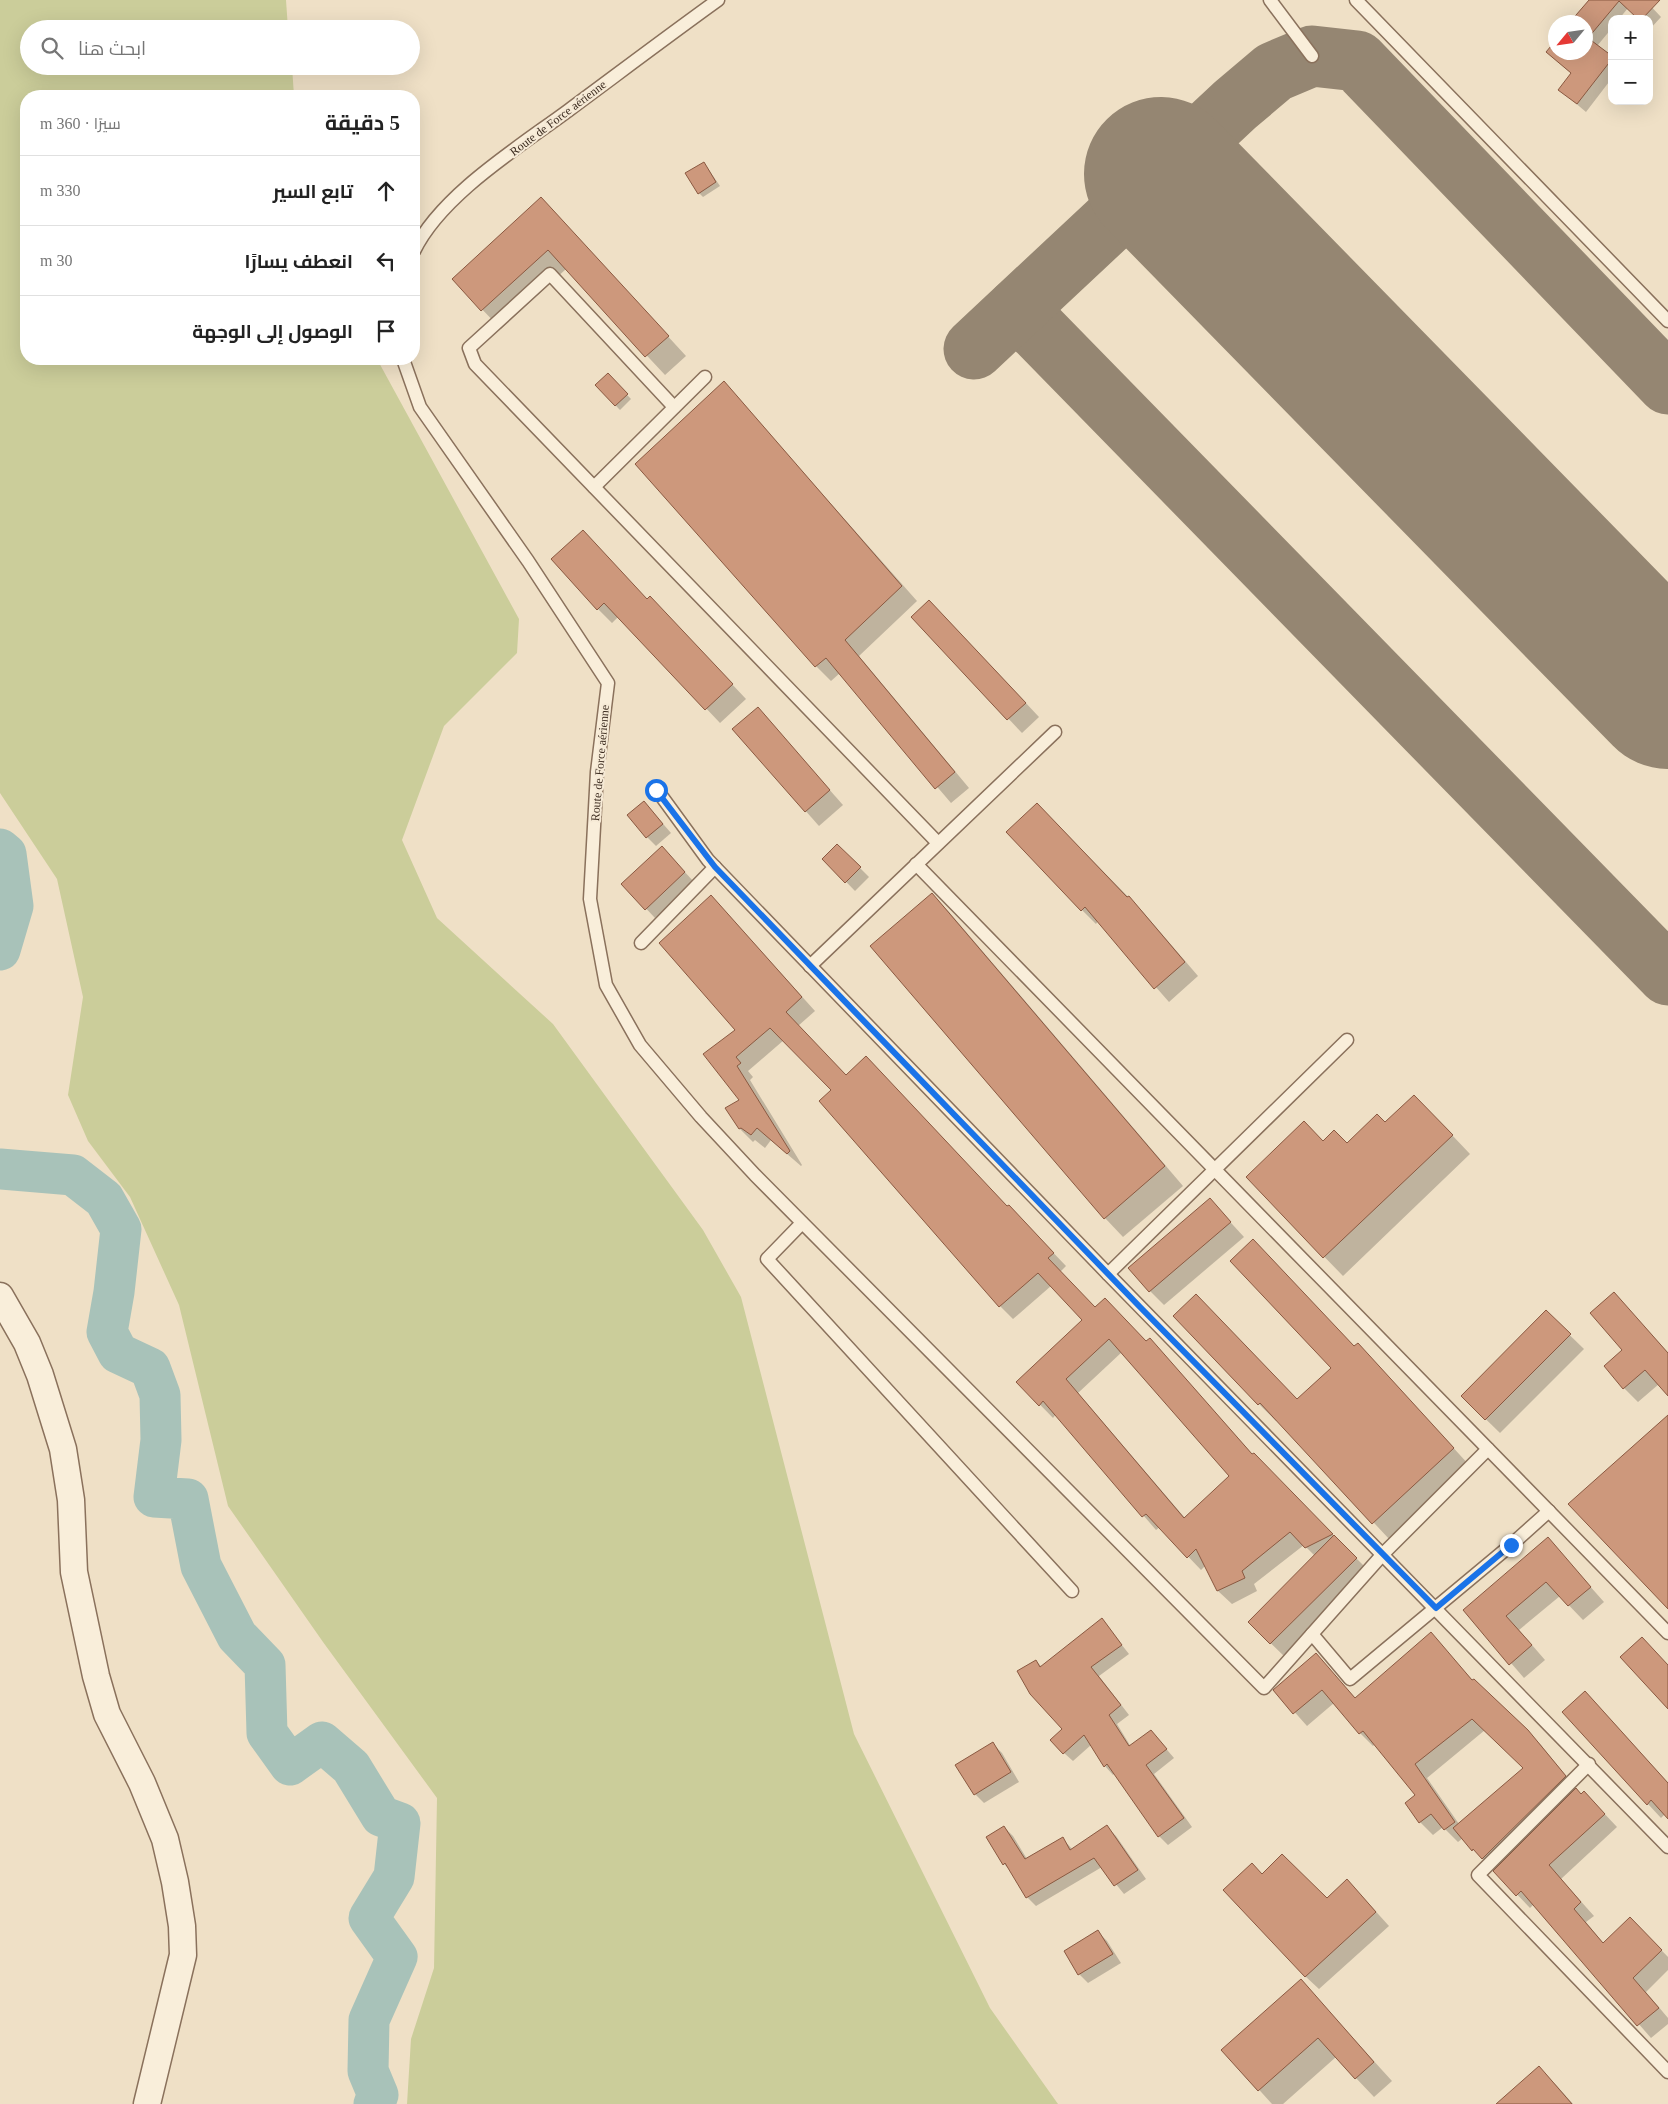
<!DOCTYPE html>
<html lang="ar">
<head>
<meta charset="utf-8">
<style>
  :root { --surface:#fff; --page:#f2f2f2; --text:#222; --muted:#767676; --line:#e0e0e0 }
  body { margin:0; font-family:"Times New Roman",Cairo,serif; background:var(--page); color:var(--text); direction:rtl }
  .controls { position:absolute; right:15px; top:15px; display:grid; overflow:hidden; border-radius:10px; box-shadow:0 5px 20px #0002 }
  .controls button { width:45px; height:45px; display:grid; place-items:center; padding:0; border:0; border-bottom:1px solid var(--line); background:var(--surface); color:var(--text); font:25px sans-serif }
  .compass { position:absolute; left:1548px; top:15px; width:45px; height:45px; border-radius:50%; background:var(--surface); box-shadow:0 5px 20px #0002; rotate:241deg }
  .stop { position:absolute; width:15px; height:15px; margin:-11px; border:4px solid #1a73e8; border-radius:50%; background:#fff }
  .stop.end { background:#1a73e8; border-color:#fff; box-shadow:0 1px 5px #0008 }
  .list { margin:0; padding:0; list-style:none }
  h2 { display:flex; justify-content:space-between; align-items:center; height:65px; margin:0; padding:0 20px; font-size:21px }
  h2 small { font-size:16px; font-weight:400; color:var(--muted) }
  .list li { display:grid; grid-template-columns:32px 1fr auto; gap:15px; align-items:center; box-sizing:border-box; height:70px; padding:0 20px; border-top:1px solid var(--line) }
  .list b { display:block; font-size:19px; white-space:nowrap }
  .list em { font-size:16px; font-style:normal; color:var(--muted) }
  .icon { flex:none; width:28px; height:28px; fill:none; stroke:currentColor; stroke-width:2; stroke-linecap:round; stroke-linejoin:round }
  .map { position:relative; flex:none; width:1668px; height:2104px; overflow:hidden; direction:ltr }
  .search { position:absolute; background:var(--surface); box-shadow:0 5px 20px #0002; left:20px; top:20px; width:400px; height:55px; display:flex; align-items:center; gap:12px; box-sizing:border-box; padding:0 18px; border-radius:28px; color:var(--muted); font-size:19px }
  .panel { position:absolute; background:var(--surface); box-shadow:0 5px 20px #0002; left:20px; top:90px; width:400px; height:275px; border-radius:20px; direction:rtl }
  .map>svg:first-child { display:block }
  .green { fill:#cbcd9a }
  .shadow { fill:#0003; fill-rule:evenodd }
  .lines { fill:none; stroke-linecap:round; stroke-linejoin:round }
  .river { stroke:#a8c2b9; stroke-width:41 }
  .taxiway { stroke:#958672; stroke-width:61 }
  .runway { stroke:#958672; stroke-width:154 }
  .building { fill:#cd987c; stroke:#8a5941; fill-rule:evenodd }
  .lane-casing { stroke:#8a715c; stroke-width:15 }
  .street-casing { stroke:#8a715c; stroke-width:29 }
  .lane { stroke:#f9eeda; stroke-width:12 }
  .street { stroke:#f9eeda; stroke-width:26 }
  .route { stroke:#1a73e8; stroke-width:6 }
  .labels { text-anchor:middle; stroke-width:4; stroke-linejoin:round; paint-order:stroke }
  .street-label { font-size:12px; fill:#3b2b1f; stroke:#f6ead6 }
</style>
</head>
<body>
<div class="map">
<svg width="1668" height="2104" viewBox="0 0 1668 2104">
  <rect width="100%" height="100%" fill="#efe0c6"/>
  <!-- green -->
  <path class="green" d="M 0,0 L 286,0 L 288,29 L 29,29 L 29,66 L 292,66 L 294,96 L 26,96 L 26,359 L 377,359 L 519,619 L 517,653 L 444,726 L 402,840 L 437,918 L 553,1024 L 703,1230 L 741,1297 L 854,1734 L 990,2008 L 1058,2104 L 407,2104 L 411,2039 L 434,1968 L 437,1798 L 323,1642 L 228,1506 L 179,1305 L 130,1197 L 88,1141 L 68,1095 L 83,997 L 57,879 L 0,793 Z"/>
  <!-- shadow -->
  <g class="shadow">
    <path d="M 1594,0 L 1645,0 L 1661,17 L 1650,29 L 1649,19 L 1639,19 L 1628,8 L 1619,19 L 1612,19 L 1612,28 L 1597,46 L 1612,58 L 1612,78 L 1586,112 L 1560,90 L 1572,74 L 1547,52 L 1586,52 L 1586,22 L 1572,22 L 1586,6 Z"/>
    <path d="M 704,163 L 720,186 L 703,197 L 699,193 Z"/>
    <path d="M 541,198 L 686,356 L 665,375 L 566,269 L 501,329 L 453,279 Z"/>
    <path d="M 608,375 L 631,399 L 620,410 L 597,386 Z"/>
    <path d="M 724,383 L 917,601 L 859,656 L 969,788 L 951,803 L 840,673 L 831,681 L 816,666 L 637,464 Z"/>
    <path d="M 583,531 L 647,600 L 664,612 L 746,699 L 720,723 L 619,616 L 612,623 L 598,609 Z"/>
    <path d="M 943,615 L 1039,717 L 1022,733 L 912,617 Z"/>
    <path d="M 758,709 L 843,805 L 819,826 L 734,730 Z"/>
    <path d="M 644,802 L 671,833 L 656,846 L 647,837 Z"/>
    <path d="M 1037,804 L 1143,912 L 1198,976 L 1169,1002 L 1098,921 L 1096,924 L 1082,910 Z"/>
    <path d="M 837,845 L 869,877 L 855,891 L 824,859 Z"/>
    <path d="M 671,857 L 694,882 L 655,918 L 623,884 Z"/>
    <path d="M 932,894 L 950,913 L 1183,1186 L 1123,1237 L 1105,1218 Z"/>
    <path d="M 724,910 L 815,1011 L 798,1026 L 846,1076 L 1022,1220 L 1066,1266 L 1060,1272 L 1095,1309 L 1147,1343 L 1150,1340 L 1253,1455 L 1370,1572 L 1285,1657 L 1249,1622 L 1315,1556 L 1304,1545 L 1254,1584 L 1257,1591 L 1232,1604 L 1218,1591 L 1206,1565 L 1201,1570 L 1160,1527 L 1156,1530 L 1056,1414 L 1053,1418 L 1018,1382 L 1084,1320 L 1051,1286 L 1013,1319 L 1000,1306 L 833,1090 L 784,1040 L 748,1071 L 753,1077 L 750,1080 L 802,1165 L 801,1166 L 771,1140 L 765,1148 L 755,1140 L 753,1142 L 740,1129 L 740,1100 L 705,1054 L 737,1030 ZM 1122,1352 L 1231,1476 L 1185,1518 L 1078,1393 Z"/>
    <path d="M 1433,1115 L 1470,1154 L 1343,1276 L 1247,1177 L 1347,1145 L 1385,1124 Z"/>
    <path d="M 1210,1200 L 1244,1237 L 1164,1305 L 1150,1291 Z"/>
    <path d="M 1614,1294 L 1668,1353 L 1668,1394 L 1659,1384 L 1638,1402 L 1624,1388 L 1624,1350 Z"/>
    <path d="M 1546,1312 L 1584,1349 L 1500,1433 L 1462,1396 Z"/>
    <path d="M 1175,1316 L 1297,1401 L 1355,1347 L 1375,1362 L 1470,1466 L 1390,1540 L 1278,1420 L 1276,1421 L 1259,1404 Z"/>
    <path d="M 1548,1539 L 1604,1602 L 1583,1620 L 1560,1596 L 1519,1630 L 1545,1660 L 1524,1678 L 1465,1610 Z"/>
    <path d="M 1102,1620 L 1129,1654 L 1099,1676 L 1129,1715 L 1117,1724 L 1131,1747 L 1151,1731 L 1174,1758 L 1154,1774 L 1192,1827 L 1168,1845 L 1159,1836 L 1115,1773 L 1113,1775 L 1105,1766 L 1091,1745 L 1073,1761 L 1064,1753 L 1063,1730 L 1036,1661 L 1042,1667 Z"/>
    <path d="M 1431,1634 L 1473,1681 L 1541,1745 L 1581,1795 L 1584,1792 L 1617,1827 L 1561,1879 L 1594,1916 L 1586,1922 L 1604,1944 L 1630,1918 L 1668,1957 L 1668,1970 L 1646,1992 L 1668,2018 L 1668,2024 L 1651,2038 L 1534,1904 L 1530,1908 L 1463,1838 L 1458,1842 L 1443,1827 L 1433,1835 L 1420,1822 L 1417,1796 L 1375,1744 L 1373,1746 L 1360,1733 L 1334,1703 L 1307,1726 L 1275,1690 L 1316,1655 L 1356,1699 ZM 1485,1730 L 1524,1768 L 1459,1824 L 1427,1778 Z"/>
    <path d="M 1599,1707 L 1668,1783 L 1668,1817 L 1665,1814 L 1661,1818 L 1648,1804 Z"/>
    <path d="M 993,1744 L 1002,1753 L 1019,1782 L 984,1803 L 975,1794 Z"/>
    <path d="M 1004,1827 L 1013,1836 L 1027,1859 L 1063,1839 L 1073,1850 L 1107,1827 L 1116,1836 L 1146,1879 L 1124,1894 L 1102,1867 L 1036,1906 L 1027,1897 L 1012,1872 L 1004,1864 Z"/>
    <path d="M 1262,1875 L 1327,1900 L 1360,1894 L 1389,1926 L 1319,1989 L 1305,1976 Z"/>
    <path d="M 1098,1932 L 1107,1941 L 1121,1963 L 1088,1983 L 1079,1974 Z"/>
    <path d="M 1301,1981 L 1392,2081 L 1374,2097 L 1336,2057 L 1283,2104 L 1272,2104 L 1223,2050 Z"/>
    <path d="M 1539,2068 L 1557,2086 L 1573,2104 L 1506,2104 Z"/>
  </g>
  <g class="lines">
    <!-- river -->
    <g class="river">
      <path d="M 0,849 L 6,854 L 13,906 L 0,950"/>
      <path d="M 0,1169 L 73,1175 L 104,1199 L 121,1229 L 114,1292 L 107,1332 L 118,1353 L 150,1368 L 160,1395 L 161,1440 L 154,1497 L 188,1499 L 201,1566 L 237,1636 L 265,1665 L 267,1733 L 290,1765 L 322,1742 L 351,1767 L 381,1816 L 400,1823 L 394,1877 L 369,1918 L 397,1957 L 369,2020 L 368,2071 L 378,2095 L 374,2104"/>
    </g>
    <!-- taxiway -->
    <g class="taxiway">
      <path d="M 1017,309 L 1668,975"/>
      <path d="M 974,349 L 1235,105 L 1274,72 L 1312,56 L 1357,61 L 1668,384"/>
    </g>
    <!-- runway -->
    <path class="runway" d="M 1161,174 L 1668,692"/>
  </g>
  <!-- building -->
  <g class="building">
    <path d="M 1589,0 L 1660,0 L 1642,19 L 1638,19 L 1619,1 L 1588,38 L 1612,56 L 1612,59 L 1577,104 L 1558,90 L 1571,73 L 1546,52 L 1556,40 L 1556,52 L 1586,52 L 1586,22 L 1570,22 Z"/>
    <path d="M 704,162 L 716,182 L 698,194 L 685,173 Z"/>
    <path d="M 541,197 L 669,336 L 645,357 L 548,250 L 481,311 L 452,279 Z"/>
    <path d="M 608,373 L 628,394 L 615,406 L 595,385 Z"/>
    <path d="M 724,381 L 902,586 L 845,640 L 955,772 L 935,789 L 826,658 L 815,667 L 635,464 Z"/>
    <path d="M 583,530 L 647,599 L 650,596 L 733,684 L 705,710 L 604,603 L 597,610 L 551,559 Z"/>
    <path d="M 929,600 L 1026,703 L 1007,720 L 911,617 Z"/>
    <path d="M 758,707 L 830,790 L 805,812 L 732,729 Z"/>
    <path d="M 644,801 L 663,824 L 646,838 L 627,815 Z"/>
    <path d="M 1037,803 L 1127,897 L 1129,896 L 1185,962 L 1154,989 L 1085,907 L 1081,911 L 1006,832 Z"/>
    <path d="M 837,844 L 861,867 L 845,883 L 822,859 Z"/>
    <path d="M 662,846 L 685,872 L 645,910 L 621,884 Z"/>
    <path d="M 932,893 L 1165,1166 L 1104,1219 L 870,946 Z"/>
    <path d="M 711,895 L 802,997 L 786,1012 L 846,1075 L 866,1056 L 1007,1206 L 1009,1205 L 1054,1253 L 1048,1258 L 1095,1307 L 1105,1298 L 1146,1341 L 1150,1338 L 1252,1454 L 1254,1453 L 1333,1534 L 1305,1548 L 1290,1532 L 1242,1571 L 1245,1578 L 1217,1591 L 1196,1549 L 1187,1558 L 1146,1514 L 1142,1517 L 1043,1401 L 1039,1406 L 1016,1382 L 1082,1320 L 1038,1273 L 999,1307 L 819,1101 L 831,1090 L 770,1028 L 736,1057 L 741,1063 L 737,1066 L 790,1151 L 787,1154 L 757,1128 L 751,1135 L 741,1128 L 739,1129 L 725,1108 L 739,1100 L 703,1054 L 735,1030 L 659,943 ZM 1109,1339 L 1229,1476 L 1184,1518 L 1066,1379 Z"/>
    <path d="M 1414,1095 L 1453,1135 L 1323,1258 L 1246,1177 L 1304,1121 L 1323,1141 L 1334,1130 L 1347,1143 L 1377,1114 L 1385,1122 Z"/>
    <path d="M 1210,1198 L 1231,1222 L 1149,1292 L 1128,1268 Z"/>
    <path d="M 1253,1239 L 1354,1346 L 1358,1343 L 1454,1448 L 1372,1524 L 1260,1403 L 1258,1405 L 1173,1316 L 1196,1294 L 1297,1399 L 1331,1368 L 1230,1261 Z"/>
    <path d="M 1614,1292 L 1668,1353 L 1668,1396 L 1645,1370 L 1623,1389 L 1604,1366 L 1622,1350 L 1590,1313 Z"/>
    <path d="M 1546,1310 L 1571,1334 L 1485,1420 L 1461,1396 Z"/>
    <path d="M 1668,1415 L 1668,1609 L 1568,1504 Z"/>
    <path d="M 1334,1535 L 1357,1558 L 1270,1644 L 1248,1622 Z"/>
    <path d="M 1548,1537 L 1591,1587 L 1568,1606 L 1546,1582 L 1506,1616 L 1532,1645 L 1509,1665 L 1463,1610 Z"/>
    <path d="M 1102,1618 L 1122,1645 L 1091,1667 L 1121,1705 L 1109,1715 L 1129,1746 L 1151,1730 L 1167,1749 L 1146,1765 L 1184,1818 L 1158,1837 L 1107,1764 L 1104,1767 L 1084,1735 L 1063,1754 L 1050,1740 L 1062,1729 L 1030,1694 L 1017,1671 L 1036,1660 L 1040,1667 Z"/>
    <path d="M 1431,1632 L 1472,1680 L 1474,1679 L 1528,1730 L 1566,1776 L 1482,1859 L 1473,1849 L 1472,1851 L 1453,1828 L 1523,1768 L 1472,1719 L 1415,1764 L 1455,1822 L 1444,1830 L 1431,1814 L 1419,1823 L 1405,1803 L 1415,1795 L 1363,1731 L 1359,1734 L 1322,1690 L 1293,1714 L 1273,1690 L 1316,1653 L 1355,1698 Z"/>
    <path d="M 1642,1637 L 1668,1665 L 1668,1709 L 1620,1657 Z"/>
    <path d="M 1585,1691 L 1668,1783 L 1668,1819 L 1651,1800 L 1647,1805 L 1562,1712 Z"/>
    <path d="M 993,1742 L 1011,1772 L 974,1795 L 955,1765 Z"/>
    <path d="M 1576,1788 L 1581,1794 L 1584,1791 L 1605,1814 L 1549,1865 L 1581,1902 L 1574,1909 L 1603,1943 L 1630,1917 L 1662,1950 L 1633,1978 L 1659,2008 L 1637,2026 L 1521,1891 L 1516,1896 L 1493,1871 Z"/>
    <path d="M 1107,1825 L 1138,1870 L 1114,1886 L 1094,1858 L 1026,1898 L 1005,1863 L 1003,1865 L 986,1837 L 1004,1826 L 1025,1859 L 1063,1837 L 1070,1850 Z"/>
    <path d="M 1282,1854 L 1327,1898 L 1347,1879 L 1376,1912 L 1305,1977 L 1223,1890 L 1252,1863 L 1262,1874 Z"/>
    <path d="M 1098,1930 L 1113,1954 L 1078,1975 L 1064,1951 Z"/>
    <path d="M 1301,1979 L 1374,2062 L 1355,2079 L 1318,2038 L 1258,2091 L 1221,2050 Z"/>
    <path d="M 1539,2066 L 1572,2104 L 1496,2104 Z"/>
  </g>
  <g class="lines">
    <defs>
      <g id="lane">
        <path d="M 1270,0 L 1312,56"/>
        <path d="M 1356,0 L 1668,321"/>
        <path d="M 414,251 C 441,195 519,147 569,110 C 619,73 668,36 718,0"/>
        <path d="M 403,359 L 420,407 L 528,561 L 608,683 L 597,772 L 590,899 L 606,985 L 640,1045 L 701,1117 L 755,1175 L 1264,1688 L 1383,1554 L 1488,1449"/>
        <path d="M 674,407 L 550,274 L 469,348 L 475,364 L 938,843"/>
        <path d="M 594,487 L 705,377"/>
        <path d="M 657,790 L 708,860 L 1108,1274 L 1668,1847"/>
        <path d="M 916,864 L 1668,1633"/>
        <path d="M 641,943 L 715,867"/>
        <path d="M 810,966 L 1055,732"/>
        <path d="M 802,1223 L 767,1259 L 1072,1591"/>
        <path d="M 1108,1274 L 1347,1040"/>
        <path d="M 1312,1634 L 1350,1679 L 1511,1545 L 1549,1511"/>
        <path d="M 1589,1764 L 1478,1875 L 1668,2072"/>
      </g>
      <path id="street" d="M 0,1296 L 27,1343 L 40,1375 L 63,1449 L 71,1500 L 74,1572 L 96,1676 L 107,1714 L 142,1783 L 165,1839 L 175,1882 L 182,1926 L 183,1955 L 147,2104"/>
    </defs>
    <!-- lane casing -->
    <use href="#lane" class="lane-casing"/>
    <!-- street casing -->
    <use href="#street" class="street-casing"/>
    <!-- lane -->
    <use href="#lane" class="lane"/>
    <!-- street -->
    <use href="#street" class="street"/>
  </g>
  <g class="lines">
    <!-- route -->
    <path class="route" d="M 656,790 L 715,867 L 1140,1307 L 1436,1608 L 1511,1545"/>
  </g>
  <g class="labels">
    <!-- street labels -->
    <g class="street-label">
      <text transform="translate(558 118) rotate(-37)" y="4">Route de Force aérienne</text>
      <text transform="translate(600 763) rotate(-85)" y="4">Route de Force aérienne</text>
    </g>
  </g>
</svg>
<div class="controls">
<button>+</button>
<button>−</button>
</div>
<svg class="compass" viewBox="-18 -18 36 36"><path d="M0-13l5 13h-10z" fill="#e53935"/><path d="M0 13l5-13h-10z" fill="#767676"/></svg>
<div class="stop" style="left:656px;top:790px"></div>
<div class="stop end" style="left:1511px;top:1545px"></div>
<div class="search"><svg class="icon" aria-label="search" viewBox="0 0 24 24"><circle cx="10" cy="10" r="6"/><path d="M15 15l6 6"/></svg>ابحث هنا</div>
<section class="panel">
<h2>5 دقيقة<small>سيرًا · 360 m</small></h2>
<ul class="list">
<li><svg class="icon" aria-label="ahead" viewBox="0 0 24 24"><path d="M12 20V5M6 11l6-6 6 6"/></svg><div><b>تابع السير</b></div><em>330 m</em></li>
<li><svg class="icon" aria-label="left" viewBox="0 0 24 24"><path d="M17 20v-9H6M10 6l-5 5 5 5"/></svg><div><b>انعطف يسارًا</b></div><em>30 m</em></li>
<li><svg class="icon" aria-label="arrive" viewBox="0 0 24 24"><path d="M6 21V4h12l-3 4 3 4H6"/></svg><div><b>الوصول إلى الوجهة</b></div></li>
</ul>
</section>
</div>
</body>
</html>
